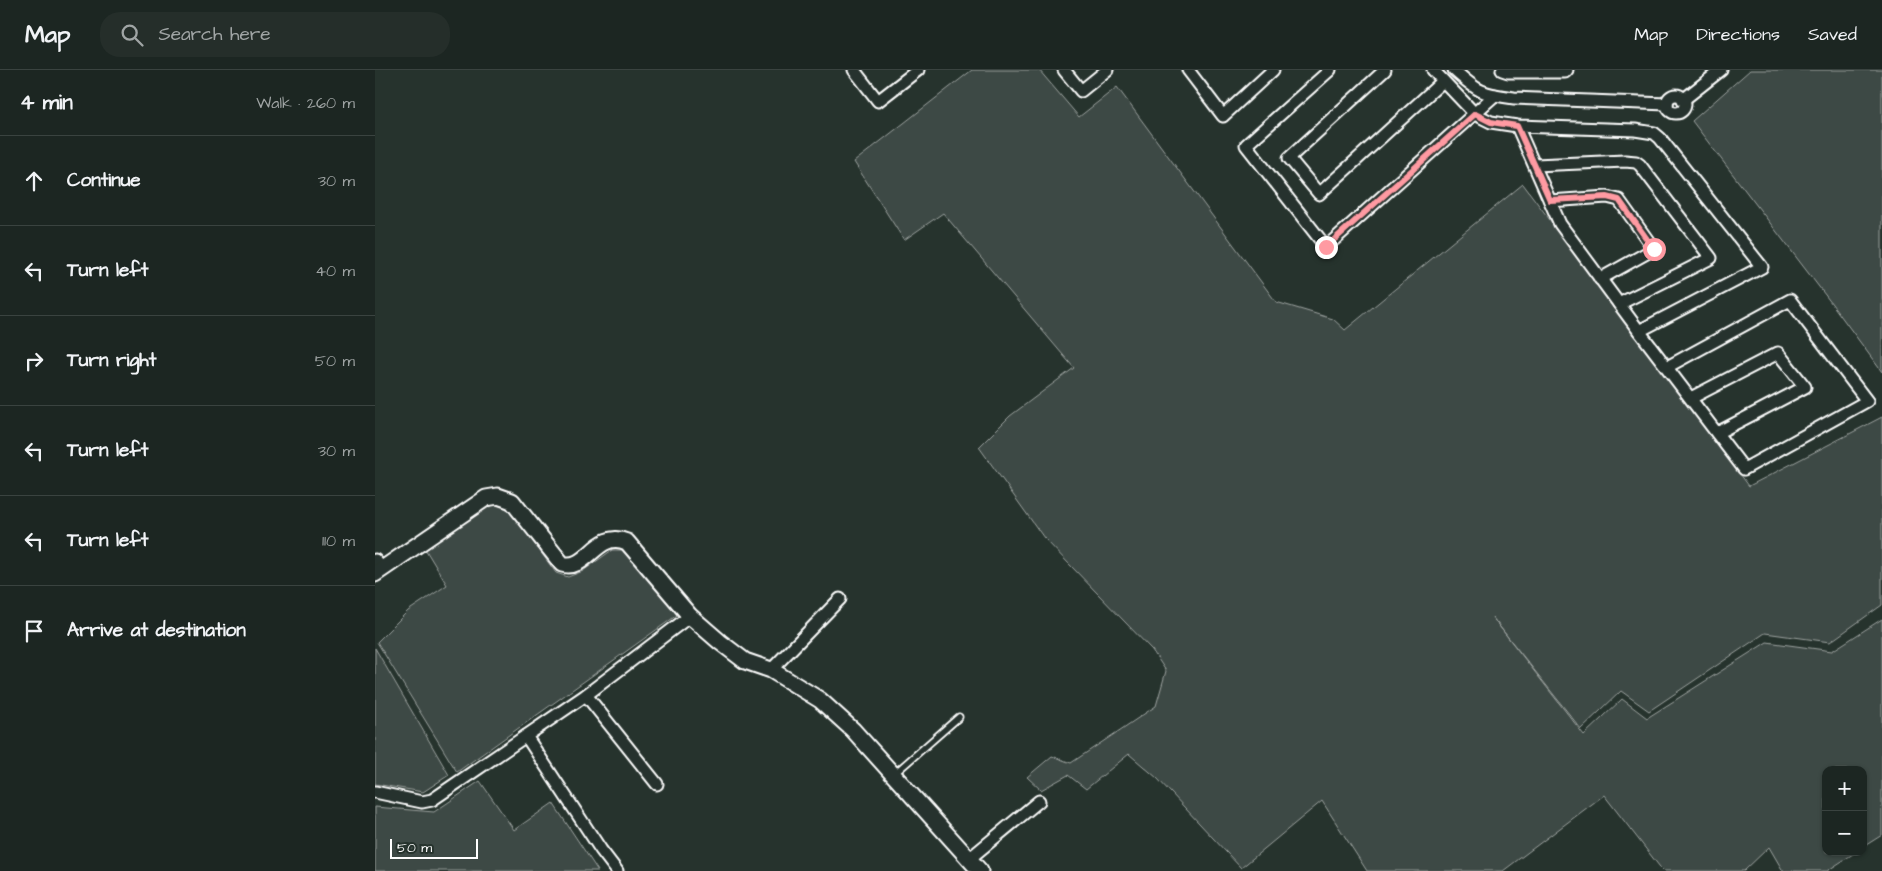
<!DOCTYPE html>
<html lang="en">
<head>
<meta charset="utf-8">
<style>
  :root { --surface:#1c2622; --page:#252e2a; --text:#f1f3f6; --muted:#a0a5a5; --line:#3a4340 }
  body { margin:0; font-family:"Architects Daughter",sans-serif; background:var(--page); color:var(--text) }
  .controls { position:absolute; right:15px; bottom:15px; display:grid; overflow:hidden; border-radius:10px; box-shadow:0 1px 4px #0004 }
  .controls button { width:45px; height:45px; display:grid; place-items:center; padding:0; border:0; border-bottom:1px solid var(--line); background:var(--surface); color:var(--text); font:25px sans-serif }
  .scale { position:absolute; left:15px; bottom:12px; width:88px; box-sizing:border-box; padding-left:5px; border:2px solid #fff; border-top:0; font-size:14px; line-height:18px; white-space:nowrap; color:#fff; -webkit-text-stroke:4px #26332d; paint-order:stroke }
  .stop { position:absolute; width:15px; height:15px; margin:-11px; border:4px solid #ff9aa2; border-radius:50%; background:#fff }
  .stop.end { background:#ff9aa2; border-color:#fff; box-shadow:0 1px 5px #0008 }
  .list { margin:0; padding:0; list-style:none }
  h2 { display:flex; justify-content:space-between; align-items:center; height:65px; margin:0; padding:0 20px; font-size:21px }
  h2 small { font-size:16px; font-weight:400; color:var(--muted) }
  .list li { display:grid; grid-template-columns:32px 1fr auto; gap:15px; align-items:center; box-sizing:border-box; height:90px; padding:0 20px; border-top:1px solid var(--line) }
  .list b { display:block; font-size:19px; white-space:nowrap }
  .list em { font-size:16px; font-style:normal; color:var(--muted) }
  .icon { flex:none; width:28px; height:28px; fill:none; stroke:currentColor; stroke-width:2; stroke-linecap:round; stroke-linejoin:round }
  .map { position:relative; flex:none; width:1507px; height:801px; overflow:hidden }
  header { display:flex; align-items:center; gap:30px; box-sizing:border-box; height:70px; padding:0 25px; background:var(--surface); border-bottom:1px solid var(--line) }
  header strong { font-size:24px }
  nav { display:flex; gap:28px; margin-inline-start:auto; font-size:18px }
  .search { width:350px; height:45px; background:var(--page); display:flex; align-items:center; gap:12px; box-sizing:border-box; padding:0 18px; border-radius:20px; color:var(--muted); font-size:19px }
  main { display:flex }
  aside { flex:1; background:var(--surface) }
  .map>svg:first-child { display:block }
  .green { fill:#3e4944; stroke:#9ea4a2 }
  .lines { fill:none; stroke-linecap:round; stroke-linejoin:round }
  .service-casing { stroke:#fff; stroke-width:9 }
  .minor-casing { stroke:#fff; stroke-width:15 }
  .tertiary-casing { stroke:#fff; stroke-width:19 }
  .service { stroke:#26332d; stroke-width:5.5 }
  .minor { stroke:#26332d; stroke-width:11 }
  .tertiary { stroke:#26332d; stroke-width:15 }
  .route { stroke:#ff9aa2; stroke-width:6 }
</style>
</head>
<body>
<header>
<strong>Map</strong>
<div class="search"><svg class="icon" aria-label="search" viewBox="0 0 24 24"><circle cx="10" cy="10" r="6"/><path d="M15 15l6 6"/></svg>Search here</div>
<nav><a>Map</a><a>Directions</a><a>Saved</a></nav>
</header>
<main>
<aside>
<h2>4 min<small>Walk · 260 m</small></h2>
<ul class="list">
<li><svg class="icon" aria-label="ahead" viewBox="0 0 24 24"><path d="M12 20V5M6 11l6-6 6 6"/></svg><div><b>Continue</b></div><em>30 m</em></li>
<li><svg class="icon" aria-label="left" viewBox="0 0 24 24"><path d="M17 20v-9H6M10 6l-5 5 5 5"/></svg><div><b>Turn left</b></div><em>40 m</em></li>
<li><svg class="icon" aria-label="right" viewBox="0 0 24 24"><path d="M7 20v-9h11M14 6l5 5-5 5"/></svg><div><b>Turn right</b></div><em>50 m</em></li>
<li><svg class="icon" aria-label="left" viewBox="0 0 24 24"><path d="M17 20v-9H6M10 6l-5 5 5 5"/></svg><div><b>Turn left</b></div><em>30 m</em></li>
<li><svg class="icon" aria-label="left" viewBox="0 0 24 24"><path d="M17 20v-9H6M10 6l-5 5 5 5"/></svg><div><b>Turn left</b></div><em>110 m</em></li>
<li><svg class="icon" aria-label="arrive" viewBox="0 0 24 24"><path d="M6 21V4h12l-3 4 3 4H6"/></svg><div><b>Arrive at destination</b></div></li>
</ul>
</aside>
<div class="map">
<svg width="1507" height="801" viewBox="0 0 1507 801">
  <rect width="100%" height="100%" fill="#26332d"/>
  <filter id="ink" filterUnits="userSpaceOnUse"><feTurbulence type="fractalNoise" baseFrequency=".02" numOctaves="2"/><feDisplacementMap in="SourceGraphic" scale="10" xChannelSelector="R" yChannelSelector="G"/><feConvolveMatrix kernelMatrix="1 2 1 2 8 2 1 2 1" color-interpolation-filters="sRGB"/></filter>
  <g filter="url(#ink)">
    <!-- green -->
    <g class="green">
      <path d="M 597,0 L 664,0 L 704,47 L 742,17 L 901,232 L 958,249 L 970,260 L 1148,114 L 1374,416 L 1507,347 L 1507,535 L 1455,572 L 1390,563 L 1274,641 L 1246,621 L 1206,659 L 1117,547 L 1209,665 L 1247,629 L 1272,648 L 1392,572 L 1457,581 L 1507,549 L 1507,765 L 1488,777 L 1488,700 L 1451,700 L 1451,782 L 1481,782 L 1452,801 L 1408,801 L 1394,777 L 1369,801 L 1288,801 L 1229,725 L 1128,801 L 992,801 L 947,731 L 866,798 L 782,708 L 754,684 L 711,719 L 693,705 L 666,720 L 652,707 L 677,686 L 696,693 L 781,636 L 791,601 L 777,580 L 669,468 L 604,377 L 635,346 L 699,298 L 568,143 L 529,170 L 479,92 Z"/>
      <path d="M 1375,0 L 1507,0 L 1507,302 L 1457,234 L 1317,51 Z"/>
      <path d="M 113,433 L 124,434 L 134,439 L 181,503 L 193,507 L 208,501 L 237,480 L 256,480 L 305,543 L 82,702 L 2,572 L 33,541 L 72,515 L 49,477 Z"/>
      <path d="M 0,578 L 74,705 L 48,722 L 0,714 Z"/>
      <path d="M 105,711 L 139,760 L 178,733 L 223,801 L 0,801 L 0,737 L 59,742 Z"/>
    </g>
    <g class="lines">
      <defs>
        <path id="service" d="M 519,704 L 584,647"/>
        <g id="minor">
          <path d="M 479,0 L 503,31 L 543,0"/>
          <path d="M 689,0 L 706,21 L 732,0"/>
          <path d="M 813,0 L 848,46 L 898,0"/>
          <path d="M 955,0 L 871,75 L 951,177 L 1120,25"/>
          <path d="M 1010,0 L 914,88 L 944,124 L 1068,11"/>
          <path d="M 1058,0 L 1100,44 L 1116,52 L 1142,56 L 1260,60 L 1279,63 L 1285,68 L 1387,197 L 1264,261"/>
          <path d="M 1079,0 C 1103,22 1107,24 1139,28 L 1292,34"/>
          <path d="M 1127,0 L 1133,2 L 1190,2 L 1192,0"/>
          <circle cx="1301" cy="34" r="9"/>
          <path d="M 1308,30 L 1346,0"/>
          <path d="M 1142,56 L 1185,154 L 1264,261 L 1369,399 L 1492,331 L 1415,230 L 1292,297"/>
          <path d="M 1160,95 L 1250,91 L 1261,92 L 1265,95 L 1336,188 L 1244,234"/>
          <path d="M 1175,131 L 1232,127 L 1244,130 L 1279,179 L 1225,209"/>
          <path d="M 1316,328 L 1403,283 L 1430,317 L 1342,363"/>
          <path d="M 0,490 L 7,498"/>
          <path d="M 396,600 L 465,529"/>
          <path d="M 211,625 L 282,714"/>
          <path d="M 151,666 L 226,780 L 242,801"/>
          <path d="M 0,722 L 47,732 L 57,730 L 211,625 L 315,546"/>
          <path d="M 594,789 L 664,731"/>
        </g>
        <path id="tertiary" d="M 0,504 L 111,428 L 123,426 L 137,431 L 187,494 C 213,502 221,459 252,472 L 315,546 L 345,572 L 370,591 L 396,600 L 445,630 L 478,660 L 605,801"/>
      </defs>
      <!-- service casing -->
      <use href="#service" class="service-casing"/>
      <!-- minor casing -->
      <use href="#minor" class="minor-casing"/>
      <!-- tertiary casing -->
      <use href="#tertiary" class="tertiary-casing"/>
      <!-- service -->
      <use href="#service" class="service"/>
      <!-- minor -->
      <use href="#minor" class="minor"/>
      <!-- tertiary -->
      <use href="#tertiary" class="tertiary"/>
    </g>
  </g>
  <g class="lines" filter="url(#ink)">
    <!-- route -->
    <path class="route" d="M 951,177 L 1100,44 L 1116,52 L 1142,56 L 1175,130 L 1232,127 L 1244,130 L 1279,179"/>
  </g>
</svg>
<div class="controls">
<button>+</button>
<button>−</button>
</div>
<div class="scale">50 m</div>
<div class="stop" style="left:1279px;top:179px"></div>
<div class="stop end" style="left:951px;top:177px"></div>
</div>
</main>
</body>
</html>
